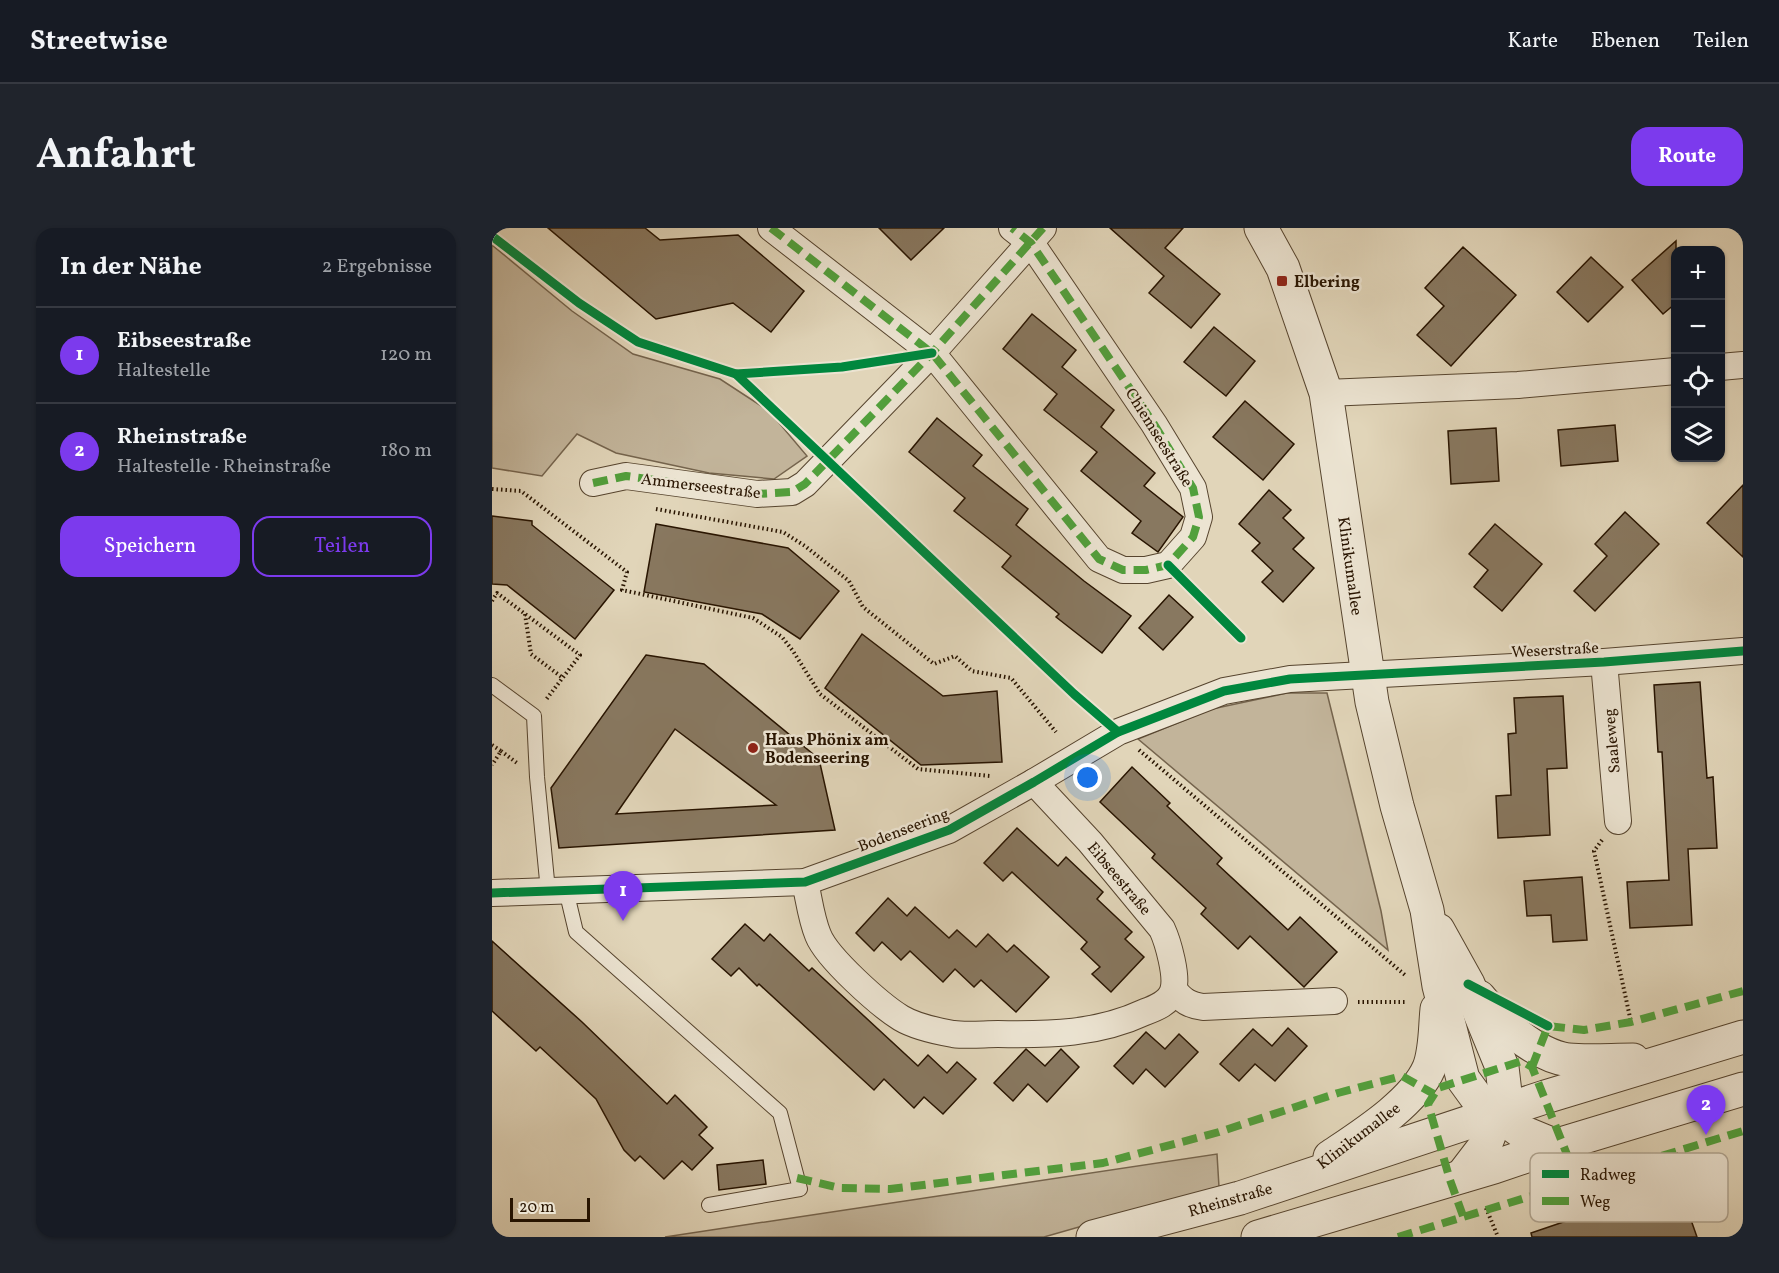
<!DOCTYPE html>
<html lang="de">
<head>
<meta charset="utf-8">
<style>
  :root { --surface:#171b24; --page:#20242c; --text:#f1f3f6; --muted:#9ea1a6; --line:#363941; --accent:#7c3aed }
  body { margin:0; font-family:Vollkorn,serif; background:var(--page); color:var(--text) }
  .controls { position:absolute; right:18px; top:18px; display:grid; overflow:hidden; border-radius:12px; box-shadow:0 2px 4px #0004 }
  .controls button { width:54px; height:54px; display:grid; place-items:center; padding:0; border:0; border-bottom:2px solid var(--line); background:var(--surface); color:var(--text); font:30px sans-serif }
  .scale { position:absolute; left:18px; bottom:15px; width:80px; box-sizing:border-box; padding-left:6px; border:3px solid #281400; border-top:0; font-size:16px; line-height:21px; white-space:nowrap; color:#281400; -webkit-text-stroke:4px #ece4d2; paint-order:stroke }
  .you { position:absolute; left:596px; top:550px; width:21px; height:21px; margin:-15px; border:4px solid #fff; border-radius:50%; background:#1a73e8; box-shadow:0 0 0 9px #1a73e833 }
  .badge { display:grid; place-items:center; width:39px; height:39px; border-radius:50%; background:var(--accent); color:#fff; font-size:20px; font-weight:700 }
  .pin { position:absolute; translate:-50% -50px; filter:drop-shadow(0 2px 3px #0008) }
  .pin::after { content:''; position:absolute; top:32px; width:21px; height:18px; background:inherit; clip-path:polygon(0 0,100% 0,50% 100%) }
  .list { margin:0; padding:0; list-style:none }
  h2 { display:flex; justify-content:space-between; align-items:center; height:78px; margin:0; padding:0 24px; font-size:26px }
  h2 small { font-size:20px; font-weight:400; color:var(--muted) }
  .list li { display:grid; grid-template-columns:39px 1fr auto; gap:18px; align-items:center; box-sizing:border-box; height:96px; padding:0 24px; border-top:2px solid var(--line) }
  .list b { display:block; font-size:22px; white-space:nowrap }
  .list p { margin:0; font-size:20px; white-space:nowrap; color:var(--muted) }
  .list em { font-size:20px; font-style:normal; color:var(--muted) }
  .actions { display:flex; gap:12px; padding:18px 24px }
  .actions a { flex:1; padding:14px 0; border:2px solid var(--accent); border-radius:18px; text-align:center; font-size:21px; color:var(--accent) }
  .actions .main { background:var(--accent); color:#fff }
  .icon { flex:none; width:33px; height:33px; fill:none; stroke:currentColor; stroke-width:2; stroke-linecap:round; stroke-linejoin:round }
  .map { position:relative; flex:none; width:1251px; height:1009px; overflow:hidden; border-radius:18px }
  header { display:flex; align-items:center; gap:36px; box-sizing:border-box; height:84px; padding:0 30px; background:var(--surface); border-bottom:2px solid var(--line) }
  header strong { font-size:28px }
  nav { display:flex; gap:33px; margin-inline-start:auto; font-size:21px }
  .intro { display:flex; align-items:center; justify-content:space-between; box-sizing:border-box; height:144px; padding:0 36px }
  h1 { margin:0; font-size:42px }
  .button { padding:15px 27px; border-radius:18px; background:var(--accent); color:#fff; font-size:21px; font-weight:700 }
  main { display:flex; gap:36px; padding:0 36px }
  aside { flex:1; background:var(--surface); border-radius:18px; box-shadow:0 2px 4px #0004 }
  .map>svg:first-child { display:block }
  .green { fill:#c2b49a; stroke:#75644d; stroke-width:1.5 }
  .building { fill:#887860; stroke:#281400; stroke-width:1.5; fill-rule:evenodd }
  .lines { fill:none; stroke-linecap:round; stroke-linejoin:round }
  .service-casing { stroke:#56442e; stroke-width:16 }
  .minor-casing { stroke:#56442e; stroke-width:28 }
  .tertiary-casing { stroke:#56442e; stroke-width:35 }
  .path { stroke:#281400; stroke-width:4; stroke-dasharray:1.5 3; stroke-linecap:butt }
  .service { stroke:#ece4d2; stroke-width:14 }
  .minor { stroke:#ece4d2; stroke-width:26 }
  .tertiary { stroke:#ece4d2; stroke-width:33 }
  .quiet { stroke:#51a03c; stroke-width:8; stroke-dasharray:15 8; stroke-linecap:butt }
  .cycleway-casing { stroke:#ece4d2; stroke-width:13 }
  .cycleway { stroke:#00873e; stroke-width:9 }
  .poi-dot { fill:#8f2418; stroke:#ece4d2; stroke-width:2 }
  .labels { text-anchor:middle; stroke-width:5; stroke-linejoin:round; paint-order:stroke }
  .poi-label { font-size:16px; font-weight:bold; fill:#281400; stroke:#ece4d2; text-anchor:start }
  .street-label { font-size:16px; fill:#281400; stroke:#ece4d2 }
  .key { fill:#ece4d2; stroke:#b1a693; stroke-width:1.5 }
  .key-label { font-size:16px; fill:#281400 }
</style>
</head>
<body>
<header>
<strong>Streetwise</strong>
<nav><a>Karte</a><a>Ebenen</a><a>Teilen</a></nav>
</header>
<div class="intro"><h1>Anfahrt</h1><a class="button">Route</a></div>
<main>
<aside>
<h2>In der Nähe<small>2 Ergebnisse</small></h2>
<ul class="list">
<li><span class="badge">1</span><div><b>Eibseestraße</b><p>Haltestelle</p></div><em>120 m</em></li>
<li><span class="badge">2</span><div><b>Rheinstraße</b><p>Haltestelle · Rheinstraße</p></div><em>180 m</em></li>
</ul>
<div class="actions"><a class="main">Speichern</a><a>Teilen</a></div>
</aside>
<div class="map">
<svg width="1251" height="1009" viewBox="0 0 1251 1009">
  <rect width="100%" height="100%" fill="#e1d5b9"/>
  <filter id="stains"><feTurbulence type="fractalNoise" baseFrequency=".00333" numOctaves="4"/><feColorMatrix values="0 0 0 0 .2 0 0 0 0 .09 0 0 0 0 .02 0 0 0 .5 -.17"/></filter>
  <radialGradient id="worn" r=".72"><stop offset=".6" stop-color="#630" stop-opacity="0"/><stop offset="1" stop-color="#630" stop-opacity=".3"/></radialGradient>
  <!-- green -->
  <g class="green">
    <path d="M 0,17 L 80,83 L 141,126 L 228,151 L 277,183 L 315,228 L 282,251 L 217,245 L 124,225 L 85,206 L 50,248 L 0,240 Z"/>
    <path d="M 795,465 L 835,465 L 889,683 L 896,722 L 646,511 L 720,481 Z"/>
    <path d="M 725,926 L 727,959 L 552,1009 L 173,1009 Z"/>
  </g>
  <!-- building -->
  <g class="building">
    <path d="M 56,0 L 153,0 L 168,12 L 246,7 L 312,63 L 279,104 L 241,75 L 164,91 Z"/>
    <path d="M 387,0 L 452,0 L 419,32 Z"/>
    <path d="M 618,0 L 691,0 L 673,20 L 728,66 L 699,100 L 657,65 L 672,48 Z"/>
    <path d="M 1184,13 L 1184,75 L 1171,86 L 1140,52 Z"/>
    <path d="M 971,19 L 1024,67 L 959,138 L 925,107 L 952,78 L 933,60 Z"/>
    <path d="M 1099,29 L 1131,59 L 1096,94 L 1065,64 Z"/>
    <path d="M 540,86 L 584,122 L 570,139 L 622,182 L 609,199 L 663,245 L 652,258 L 691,289 L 666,324 L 640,305 L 649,293 L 589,243 L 605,224 L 552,182 L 565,166 L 511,121 Z"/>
    <path d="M 722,99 L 763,133 L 734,168 L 692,134 Z"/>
    <path d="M 753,173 L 802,216 L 771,252 L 721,209 Z"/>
    <path d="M 445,190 L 490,227 L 481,238 L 536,281 L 524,297 L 592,353 L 639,388 L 610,425 L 564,389 L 567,386 L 510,339 L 519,328 L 462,283 L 473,270 L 417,224 Z"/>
    <path d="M 1123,197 L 1126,233 L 1069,238 L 1066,202 Z"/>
    <path d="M 1004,200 L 1007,253 L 959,256 L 956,203 Z"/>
    <path d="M 1251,257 L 1251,329 L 1215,295 Z"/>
    <path d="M 777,262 L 799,282 L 791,290 L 812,310 L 801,321 L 822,340 L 791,374 L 770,354 L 781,343 L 760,323 L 768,315 L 747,296 Z"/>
    <path d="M 1133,284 L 1167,316 L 1103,383 L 1082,363 L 1115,328 L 1103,316 Z"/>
    <path d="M 0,288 L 40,293 L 40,297 L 122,362 L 83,411 L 15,357 L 0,356 Z"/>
    <path d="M 164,296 L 296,320 L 347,363 L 308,411 L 270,386 L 152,364 Z"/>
    <path d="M 1003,296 L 1050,336 L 1010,383 L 982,359 L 996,342 L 977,326 Z"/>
    <path d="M 677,367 L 701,389 L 671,422 L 647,400 Z"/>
    <path d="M 370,406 L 451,468 L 505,463 L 510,534 L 429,537 L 333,460 Z"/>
    <path d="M 154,427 L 212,436 L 327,531 L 343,602 L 67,620 L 59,560 ZM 183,501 L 284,577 L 124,586 Z"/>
    <path d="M 1208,454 L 1215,550 L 1221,549 L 1225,620 L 1196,621 L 1200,697 L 1138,700 L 1135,654 L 1177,652 L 1170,524 L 1166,524 L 1162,457 Z"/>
    <path d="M 1071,468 L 1075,540 L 1055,541 L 1058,607 L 1006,610 L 1004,568 L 1019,567 L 1016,506 L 1024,505 L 1022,470 Z"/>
    <path d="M 640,539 L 678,575 L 675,578 L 730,630 L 725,636 L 796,702 L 808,689 L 845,724 L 812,759 L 758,708 L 746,721 L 709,686 L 714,680 L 660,630 L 663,626 L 608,574 Z"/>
    <path d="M 525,600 L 566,638 L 574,629 L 611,664 L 605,671 L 640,704 L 633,711 L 652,729 L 619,764 L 600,746 L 608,739 L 589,721 L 595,714 L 520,644 L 511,653 L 492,635 Z"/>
    <path d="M 1090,649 L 1095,712 L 1061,714 L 1059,687 L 1035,688 L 1032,653 Z"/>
    <path d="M 396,670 L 415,688 L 423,679 L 457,710 L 465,702 L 484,719 L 496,706 L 515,724 L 522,717 L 557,749 L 524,784 L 489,752 L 482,759 L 463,741 L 451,754 L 418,723 L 409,732 L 390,714 L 382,723 L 364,705 Z"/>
    <path d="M 253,696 L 272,713 L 278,706 L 317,743 L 320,740 L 426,838 L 436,827 L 455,845 L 465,834 L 484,851 L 451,886 L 432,869 L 422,880 L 392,851 L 382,862 L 267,756 L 265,758 L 247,740 L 239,748 L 220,731 Z"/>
    <path d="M 0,713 L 90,794 L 175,876 L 183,867 L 215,899 L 207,907 L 221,920 L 200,942 L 190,933 L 172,951 L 148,928 L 143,933 L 132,922 L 104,871 L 48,819 L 44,823 L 0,783 Z"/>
    <path d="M 796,800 L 815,818 L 783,853 L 763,836 L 747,853 L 728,836 L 761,801 L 780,818 Z"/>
    <path d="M 654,804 L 673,821 L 687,806 L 706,824 L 673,859 L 654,841 L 641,856 L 622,838 Z"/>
    <path d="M 534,821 L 553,838 L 569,821 L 587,839 L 555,874 L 536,856 L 521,873 L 502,855 Z"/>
    <path d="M 271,932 L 274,956 L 227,962 L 225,937 Z"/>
    <path d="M 1186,955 L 1205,1009 L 1040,1009 L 1039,1005 Z"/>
  </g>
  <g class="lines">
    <defs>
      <g id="service">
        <path d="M 0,457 L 42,488 L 45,549 L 56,663"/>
        <path d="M 74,662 L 84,704 L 288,885 L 308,961 L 217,977"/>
      </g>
      <g id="minor">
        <path d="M 279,0 L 440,125 L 607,331 L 631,342 L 654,342 L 676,337 L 701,309 L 707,289 L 701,260 L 662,196 L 539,15 L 520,0"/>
        <path d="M 1228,139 L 1251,137"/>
        <path d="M 834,165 L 1026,157 L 1184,143"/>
        <path d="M 101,255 L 134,248 L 265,266 L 300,264 L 313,256 L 440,125 L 551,0"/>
        <path d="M 1112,434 L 1126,593"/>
        <path d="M 313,654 C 317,671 319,690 326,707 C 335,730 388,777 409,790 C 424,799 444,803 461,806 C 476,808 492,806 506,806 C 558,807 606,806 653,784 C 664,780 677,775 681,763 C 686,749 676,714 670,701 L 598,614 L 542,554"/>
        <path d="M 0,665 L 313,654 L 457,602 L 542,554 L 626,504 L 732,463 L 798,451 L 1112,434 L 1251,423"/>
        <path d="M 682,762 C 691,773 697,777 711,779 L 842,773"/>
      </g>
      <g id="tertiary">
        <path d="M 769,0 L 791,40 L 834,165 L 880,474 L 905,578 L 935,682 L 947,758 L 971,851 L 987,873 L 1030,904 L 1064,918"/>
        <path d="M 946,702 L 976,756 L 1010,839 L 1013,865 L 993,918 L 970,948"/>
        <path d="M 987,769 C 1007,794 1043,827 1076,832 C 1097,834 1120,832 1141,832"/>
        <path d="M 838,929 C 869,908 922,875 937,840 C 944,822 943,800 945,781"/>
        <path d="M 601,1009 L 748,970 L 1053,869 L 1251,809"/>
        <path d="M 766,1009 L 1002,939 L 1072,915 L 1251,861"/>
      </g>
    </defs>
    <!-- service casing -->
    <use href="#service" class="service-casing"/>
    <!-- minor casing -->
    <use href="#minor" class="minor-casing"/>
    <!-- tertiary casing -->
    <use href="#tertiary" class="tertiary-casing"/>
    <!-- path -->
    <g class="path">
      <path d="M 0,261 L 29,263 L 135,344 L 130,362 L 261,390 L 290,409 L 301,423 L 328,466 L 426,541 L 498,548"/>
      <path d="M 164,281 L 291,304 L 313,318 L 357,353 L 371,379 L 442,436 L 463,428 L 480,443 L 519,450 L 564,504"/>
      <path d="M 0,373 L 5,365 L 88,427 L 53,473"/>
      <path d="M 33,386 L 39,426 L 71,450"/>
      <path d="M 0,517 L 9,523 L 0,537"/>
      <path d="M 647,522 L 913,747"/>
      <path d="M 9,523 L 25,535"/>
      <path d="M 1110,612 L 1102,623 L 1139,794"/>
      <path d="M 866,774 L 914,774"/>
      <path d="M 1184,925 L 1194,955 L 1203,971 L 1207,987 L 1226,992"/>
      <path d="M 994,980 L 1006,1009"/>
    </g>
    <!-- service -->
    <use href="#service" class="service"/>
    <!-- minor -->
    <use href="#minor" class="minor"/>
    <!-- tertiary -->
    <use href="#tertiary" class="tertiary"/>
    <!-- quiet -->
    <g class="quiet">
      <path d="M 279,0 L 440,125 L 607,331 L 631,342 L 654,342 L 676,337 L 701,309 L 707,289 L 701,260 L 662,196 L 539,15 L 520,0"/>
      <path d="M 101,255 L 134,248 L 265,266 L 300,264 L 313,256 L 440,125 L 551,0"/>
      <path d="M 1040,839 L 1056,798 L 1092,802 L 1139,794 L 1251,763"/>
      <path d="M 305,950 L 348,960 L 398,961 L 611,935 L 727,904 L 846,865 L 910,848 L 942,866"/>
      <path d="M 971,988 L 958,952 L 936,876 L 946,860 L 1030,833 L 1040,839 L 1086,954"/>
      <path d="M 906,1009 L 1251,903"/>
    </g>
    <defs>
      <g id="cycleway">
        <path d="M 0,8 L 87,75 L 146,114 L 244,146 L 350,139 L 440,125"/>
        <path d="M 244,146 L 582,466 L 626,504"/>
        <path d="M 676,337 L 749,410"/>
        <path d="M 0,665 L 313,654 L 457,602 L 542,554 L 626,504 L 732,463 L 798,451 L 1112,434 L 1251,423"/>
        <path d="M 976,756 L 1056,798"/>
      </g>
    </defs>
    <!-- cycleway casing -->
    <use href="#cycleway" class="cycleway-casing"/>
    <!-- cycleway -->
    <use href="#cycleway" class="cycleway"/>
  </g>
  <!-- markers -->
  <g class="poi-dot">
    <rect x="784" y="47" width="12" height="12" rx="3"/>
    <circle cx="261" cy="520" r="6"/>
  </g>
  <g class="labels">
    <!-- poi labels -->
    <g class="poi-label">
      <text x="802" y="59">Elbering</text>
      <text x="273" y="517">Haus Phönix am<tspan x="273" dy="18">Bodenseering</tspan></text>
    </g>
    <!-- street labels -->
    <g class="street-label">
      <text transform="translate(668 209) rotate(58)" y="6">Chiemseestraße</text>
      <text transform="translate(209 257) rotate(7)" y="6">Ammerseestraße</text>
      <text transform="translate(859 338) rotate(82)" y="6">Klinikumallee</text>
      <text transform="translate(1063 421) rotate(-3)" y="6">Weserstraße</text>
      <text transform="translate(1119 513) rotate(-95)" y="6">Saaleweg</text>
      <text transform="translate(411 601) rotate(-21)" y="6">Bodenseering</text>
      <text transform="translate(628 650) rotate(50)" y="6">Eibseestraße</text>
      <text transform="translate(866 907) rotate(-37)" y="6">Klinikumallee</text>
      <text transform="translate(738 971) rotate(-16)" y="6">Rheinstraße</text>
    </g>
  </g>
  <!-- legend -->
  <rect x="1038" y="925" width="198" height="69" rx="9" class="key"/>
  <rect x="1050" y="942" width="27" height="8" fill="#00873e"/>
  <rect x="1050" y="969" width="27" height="8" fill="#51a03c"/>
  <g class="key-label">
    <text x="1088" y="952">Radweg</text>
    <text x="1088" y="979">Weg</text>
  </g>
  <rect width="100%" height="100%" filter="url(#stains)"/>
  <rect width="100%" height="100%" fill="url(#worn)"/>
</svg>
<div class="controls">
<button>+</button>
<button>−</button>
<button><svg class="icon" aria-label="locate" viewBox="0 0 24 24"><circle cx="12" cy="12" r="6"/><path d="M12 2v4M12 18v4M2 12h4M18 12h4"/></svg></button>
<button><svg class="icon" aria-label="layers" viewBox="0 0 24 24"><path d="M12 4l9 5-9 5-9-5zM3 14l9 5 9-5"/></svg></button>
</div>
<div class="scale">20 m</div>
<div class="you"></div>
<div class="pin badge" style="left:131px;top:693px">1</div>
<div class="pin badge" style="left:1214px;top:907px">2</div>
</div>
</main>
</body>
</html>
